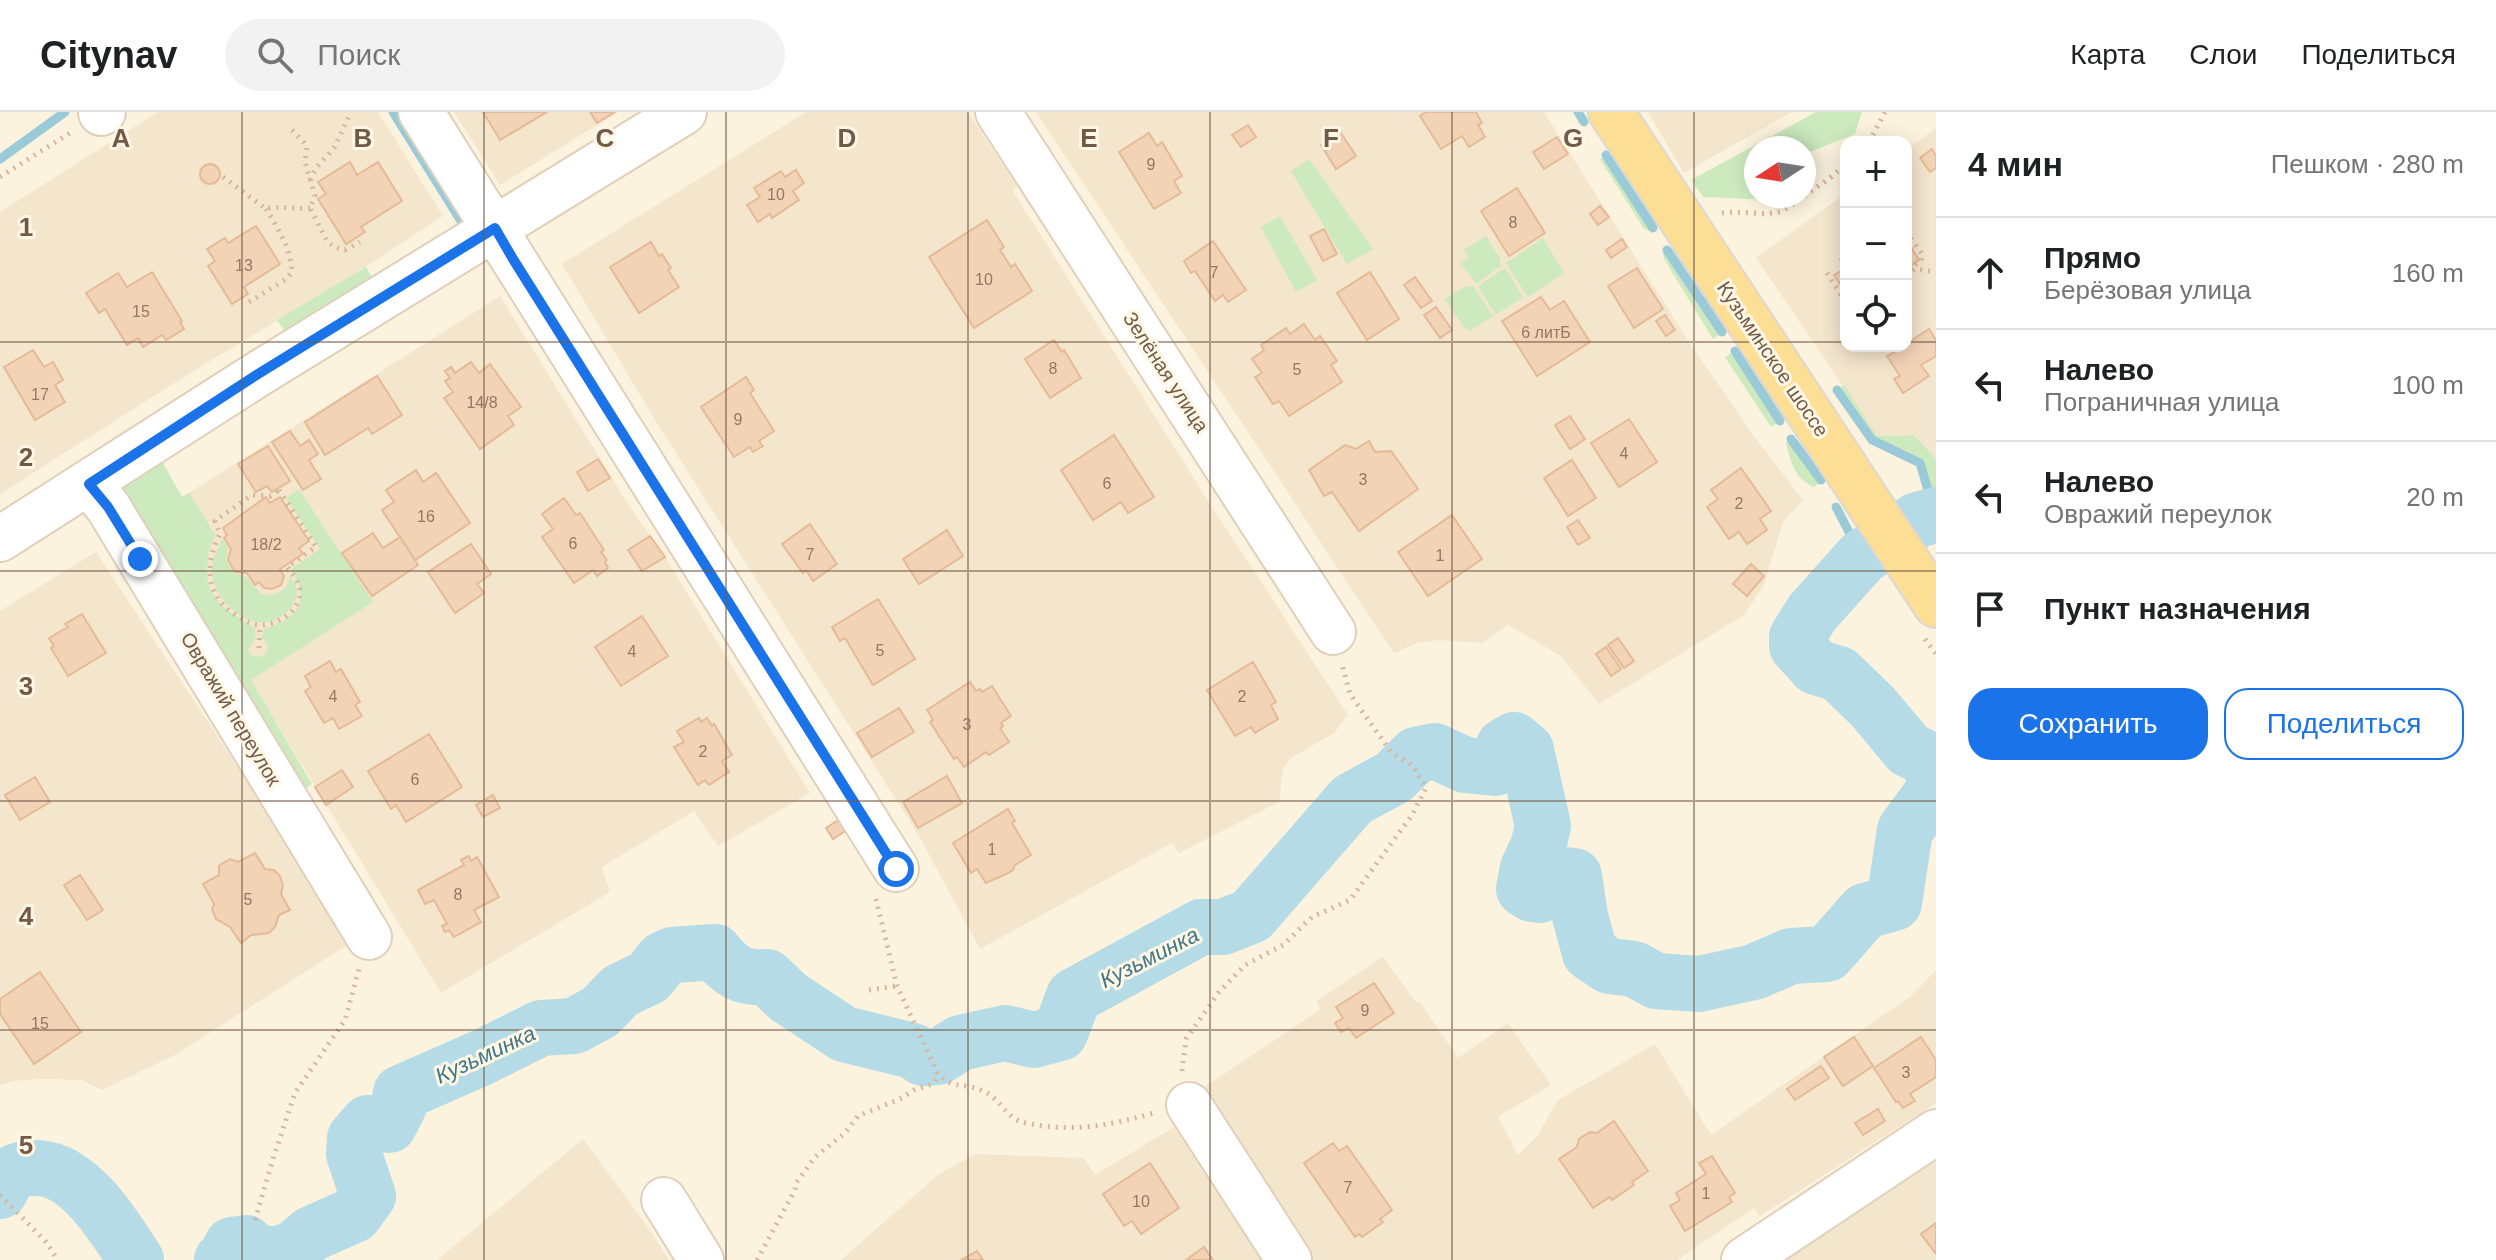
<!DOCTYPE html>
<html lang="ru">
<head>
<meta charset="utf-8">
<style>
  :root { --surface:#fff; --page:#f2f2f2; --text:#202124; --muted:#757577; --line:#e0e0e0; --accent:#1a73e8 }
  body { margin:0; font-family:Arial,sans-serif; background:var(--page); color:var(--text) }
  .controls { position:absolute; right:24px; top:24px; display:grid; overflow:hidden; border-radius:16px; box-shadow:0 4px 20px #0003 }
  .controls button { width:72px; height:72px; display:grid; place-items:center; padding:0; border:0; border-bottom:2px solid var(--line); background:var(--surface); color:var(--text); font:40px sans-serif }
  .compass { position:absolute; left:1744px; top:24px; width:72px; height:72px; border-radius:50%; background:var(--surface); box-shadow:0 4px 20px #0003; rotate:258deg }
  .stop { position:absolute; width:24px; height:24px; margin:-18px; border:6px solid #1a73e8; border-radius:50%; background:#fff }
  .stop.end { background:#1a73e8; border-color:#fff; box-shadow:0 2px 8px #0008 }
  .list { margin:0; padding:0; list-style:none }
  h2 { display:flex; justify-content:space-between; align-items:center; height:104px; margin:0; padding:0 32px; font-size:34px }
  h2 small { font-size:26px; font-weight:400; color:var(--muted) }
  .list li { display:grid; grid-template-columns:52px 1fr auto; gap:24px; align-items:center; box-sizing:border-box; height:112px; padding:0 32px; border-top:2px solid var(--line) }
  .list b { display:block; font-size:30px; white-space:nowrap }
  .list p { margin:0; font-size:26px; white-space:nowrap; color:var(--muted) }
  .list em { font-size:26px; font-style:normal; color:var(--muted) }
  .actions { display:flex; gap:16px; padding:24px 32px }
  .actions a { flex:1; padding:18px 0; border:2px solid var(--accent); border-radius:24px; text-align:center; font-size:28px; color:var(--accent) }
  .actions .main { background:var(--accent); color:#fff }
  .icon { flex:none; width:44px; height:44px; fill:none; stroke:currentColor; stroke-width:2; stroke-linecap:round; stroke-linejoin:round }
  .map { position:relative; flex:none; width:1936px; height:1148px; overflow:hidden }
  header { display:flex; align-items:center; gap:48px; box-sizing:border-box; height:112px; padding:0 40px; background:var(--surface); border-bottom:2px solid var(--line) }
  header strong { font-size:38px }
  nav { display:flex; gap:44px; margin-inline-start:auto; font-size:28px }
  .search { width:560px; height:72px; background:var(--page); display:flex; align-items:center; gap:20px; box-sizing:border-box; padding:0 28px; border-radius:44px; color:var(--muted); font-size:30px }
  main { display:flex }
  aside { flex:1; background:var(--surface) }
  .map>svg:first-child { display:block }
  .residential { fill:#f4e5cd }
  .green { fill:#cceabe }
  .lines { fill:none; stroke-linecap:round; stroke-linejoin:round }
  .stream { stroke:#9ac9d8; stroke-width:9 }
  .river { stroke:#b4dbe6; stroke-width:56 }
  .building { fill:#f2d3b6; stroke:#e5ba96; stroke-width:2 }
  .minor-casing { stroke:#e0d0bb; stroke-width:48 }
  .major-casing { stroke:#ddd7d3; stroke-width:48 }
  .path { stroke:#d7b69a; stroke-width:5; stroke-dasharray:2 6; stroke-linecap:butt }
  .minor { stroke:#fff; stroke-width:44 }
  .major { stroke:#fdde95; stroke-width:44 }
  .route { stroke:#1a73e8; stroke-width:10 }
  .grid { fill:none; stroke:#735a47; stroke-width:2; stroke-opacity:0.55 }
  .labels { text-anchor:middle; stroke-width:6; stroke-linejoin:round; paint-order:stroke }
  .number-label { font-size:16px; fill:#937863 }
  .street-label { font-size:20px; fill:#735a47; stroke:#fff7e6 }
  .water-label { font-size:22px; font-style:italic; fill:#407687; stroke:#fff7e6 }
  .grid-label { font-size:26px; text-anchor:middle; font-weight:bold; fill:#735a47; stroke:#fff7e6; stroke-width:6; stroke-linejoin:round; paint-order:stroke }
</style>
</head>
<body>
<header>
<strong>Citynav</strong>
<div class="search"><svg class="icon" aria-label="search" viewBox="0 0 24 24"><circle cx="10" cy="10" r="6"/><path d="M15 15l6 6"/></svg>Поиск</div>
<nav><a>Карта</a><a>Слои</a><a>Поделиться</a></nav>
</header>
<main>
<div class="map">
<svg width="1936" height="1148" viewBox="0 0 1936 1148">
  <rect width="100%" height="100%" fill="#fcf3df"/>
  <!-- residential -->
  <g class="residential">
    <path d="M 158,0 L 378,0 L 443,104 L 338,173 L 198,256 L 0,382 L 0,100 Z"/>
    <path d="M 454,0 L 618,0 L 500,73 Z"/>
    <path d="M 806,0 L 968,0 L 1017,74 L 1013,79 L 1210,392 L 1348,603 L 1334,621 L 1291,646 L 1283,656 L 1279,690 L 1179,741 L 1172,731 L 980,837 L 919,724 L 655,308 L 562,152 Z"/>
    <path d="M 1036,0 L 1544,0 L 1687,227 L 1753,323 L 1803,388 L 1783,410 L 1764,473 L 1744,503 L 1599,592 L 1561,544 L 1508,513 L 1482,531 L 1439,528 L 1417,531 L 1394,541 Z"/>
    <path d="M 1648,0 L 1792,0 L 1684,61 Z"/>
    <path d="M 1936,16 L 1936,347 L 1914,323 L 1877,324 L 1756,146 L 1846,81 L 1846,234 L 1906,234 L 1906,38 Z"/>
    <path d="M 500,184 L 628,392 L 665,445 L 810,681 L 718,734 L 694,699 L 602,755 L 610,780 L 441,881 L 151,405 Z"/>
    <path d="M 96,440 L 270,704 L 349,832 L 173,944 L 102,978 L 82,968 L 42,967 L 12,969 L 0,973 L 0,499 Z"/>
    <path d="M 1383,845 L 1415,889 L 1420,890 L 1458,946 L 1508,911 L 1551,973 L 1498,1005 L 1518,1043 L 1537,1024 L 1558,988 L 1655,932 L 1711,1023 L 1911,884 L 1936,858 L 1936,991 L 1760,1104 L 1754,1096 L 1677,1148 L 1305,1148 L 1197,980 L 1320,898 L 1317,889 Z"/>
    <path d="M 1184,1009 L 1266,1148 L 841,1148 L 939,1062 L 975,1042 L 1084,1046 L 1095,1063 Z"/>
    <path d="M 583,1027 L 650,1118 L 669,1148 L 437,1148 Z"/>
    <path d="M 1936,1040 L 1936,1148 L 1777,1148 Z"/>
  </g>
  <!-- green -->
  <g class="green">
    <path d="M 1816,0 L 1862,0 L 1855,22 L 1804,42 L 1804,36 L 1756,36 L 1756,84 L 1779,84 L 1773,88 L 1703,85 L 1691,68 Z"/>
    <path d="M 1611,40 L 1657,112 L 1649,119 L 1644,117 L 1600,47 Z"/>
    <path d="M 1309,47 L 1373,137 L 1347,152 L 1291,59 Z"/>
    <path d="M 1280,104 L 1317,168 L 1296,180 L 1261,115 Z"/>
    <path d="M 1486,124 L 1501,148 L 1499,150 L 1501,154 L 1476,172 L 1461,151 L 1469,146 L 1464,138 Z"/>
    <path d="M 1543,126 L 1564,161 L 1528,185 L 1506,151 Z"/>
    <path d="M 1671,135 L 1725,215 L 1726,218 L 1713,227 L 1664,147 L 1663,140 Z"/>
    <path d="M 366,155 L 377,174 L 288,224 L 277,208 Z"/>
    <path d="M 1505,156 L 1523,185 L 1496,203 L 1478,174 Z"/>
    <path d="M 1473,174 L 1493,204 L 1470,219 L 1467,216 L 1465,217 L 1445,187 L 1464,175 Z"/>
    <path d="M 1740,235 L 1787,304 L 1781,308 L 1736,238 Z"/>
    <path d="M 1733,240 L 1778,310 L 1771,315 L 1725,245 Z"/>
    <path d="M 1844,273 L 1877,324 L 1914,323 L 1936,347 L 1936,397 L 1928,395 L 1930,385 L 1920,351 L 1872,328 L 1837,278 Z"/>
    <path d="M 1790,328 L 1820,370 L 1814,375 C 1794,366 1791,351 1786,331 Z"/>
    <path d="M 149,346 L 163,351 L 182,385 L 189,381 L 216,424 C 209,434 208,442 207,454 C 204,488 230,500 255,516 L 256,525 L 248,537 L 251,543 L 263,545 C 269,538 269,533 262,526 L 264,517 C 299,505 311,490 291,457 L 320,437 L 286,386 L 299,377 L 373,490 L 251,568 L 312,672 L 293,687 L 121,403 L 118,367 Z"/>
    <path d="M 222,427 L 228,435 L 226,448 L 234,462 L 245,464 L 261,482 L 275,483 L 286,475 L 290,464 C 291,466 296,473 296,475 C 302,495 274,515 256,510 C 234,505 210,480 212,456 C 212,446 218,436 222,427 Z"/>
  </g>
  <g class="lines">
    <!-- stream -->
    <g class="stream">
      <path d="M 393,0 L 463,112"/>
      <path d="M 1578,0 L 1584,10"/>
      <path d="M 1606,43 L 1653,116"/>
      <path d="M 0,47 L 65,0"/>
      <path d="M 1667,138 L 1722,220"/>
      <path d="M 1735,239 L 1780,309"/>
      <path d="M 1837,278 L 1872,328 L 1920,351 L 1930,385 L 1928,405"/>
      <path d="M 1791,327 L 1821,368"/>
      <path d="M 1836,395 L 1862,445"/>
    </g>
    <!-- river -->
    <g class="river">
      <path d="M 1936,403 L 1917,408 L 1862,445 L 1812,501 L 1797,525 L 1797,534 L 1816,555 L 1839,562 L 1873,595 L 1909,638 L 1928,647 L 1936,672"/>
      <path d="M 0,1079 C 3,1074 6,1067 10,1063 C 19,1056 30,1056 40,1056 C 82,1060 115,1116 136,1148"/>
      <path d="M 222,1148 L 225,1147 L 232,1133 L 246,1131 L 254,1140 L 277,1143 L 295,1136 L 311,1122 L 354,1103 L 368,1084 L 354,1042 L 355,1026 L 368,1011 L 389,1013 L 398,996 L 401,981 L 483,945 L 541,916 L 574,914 L 600,900 L 620,879 L 649,865 L 663,847 L 672,843 L 715,840 C 730,859 742,867 767,865 L 788,885 L 844,922 L 913,939 L 923,946 L 938,945 L 960,931 L 1005,921 L 1034,928 L 1060,921 L 1074,884 L 1201,815 L 1223,815 L 1251,804 L 1352,688 L 1394,665 L 1416,643 L 1435,639 L 1465,653 L 1495,656 L 1504,634 L 1514,628 L 1526,638 L 1543,714 L 1538,735 L 1528,756 L 1524,777 L 1532,782 L 1540,783 L 1565,763 L 1574,764 L 1580,804 L 1590,841 L 1609,854 L 1634,857 L 1656,869 L 1699,872 L 1754,860 L 1791,844 L 1827,842 L 1865,799 L 1894,791 L 1905,718 L 1936,676"/>
    </g>
  </g>
  <!-- building -->
  <g class="building">
    <path d="M 483,0 L 547,0 L 500,28 Z"/>
    <path d="M 590,0 L 615,0 L 597,11 Z"/>
    <path d="M 1426,0 L 1476,0 L 1482,11 L 1478,13 L 1485,25 L 1469,35 L 1462,24 L 1441,37 L 1420,4 Z"/>
    <path d="M 1248,13 L 1256,25 L 1241,35 L 1232,23 Z"/>
    <path d="M 1149,21 L 1157,34 L 1162,30 L 1182,64 L 1174,69 L 1181,81 L 1154,97 L 1119,40 Z"/>
    <path d="M 1341,21 L 1356,44 L 1336,57 L 1321,33 Z"/>
    <path d="M 1557,25 L 1568,42 L 1544,57 L 1533,40 Z"/>
    <path d="M 1932,37 L 1936,44 L 1936,56 L 1930,60 L 1920,46 Z"/>
    <path d="M 350,50 L 357,63 L 378,50 L 402,89 L 361,115 L 365,120 L 346,132 L 318,87 L 326,82 L 318,70 Z"/>
    <circle cx="210" cy="62" r="10"/>
    <path d="M 796,58 L 804,71 L 793,79 L 799,88 L 772,106 L 770,102 L 758,110 L 747,93 L 760,85 L 754,76 L 781,59 L 785,65 Z"/>
    <path d="M 1517,76 L 1545,121 L 1509,144 L 1481,99 Z"/>
    <path d="M 1600,94 L 1609,105 L 1598,113 L 1590,102 Z"/>
    <path d="M 987,108 L 1004,135 L 1000,138 L 1011,155 L 1015,152 L 1032,179 L 974,216 L 929,145 Z"/>
    <path d="M 256,114 L 280,152 L 244,175 L 248,182 L 232,192 L 208,154 L 215,149 L 207,137 L 225,126 L 228,131 Z"/>
    <path d="M 1324,117 L 1337,142 L 1323,149 L 1310,124 Z"/>
    <path d="M 1622,127 L 1627,135 L 1611,146 L 1606,138 Z"/>
    <path d="M 1906,127 L 1919,148 L 1906,157 Z"/>
    <path d="M 1213,129 L 1246,178 L 1228,190 L 1223,183 L 1215,189 L 1195,159 L 1191,161 L 1184,149 Z"/>
    <path d="M 651,130 L 659,144 L 662,142 L 671,156 L 668,158 L 679,175 L 639,201 L 610,155 Z"/>
    <path d="M 1637,156 L 1663,197 L 1634,216 L 1608,174 Z"/>
    <path d="M 1846,156 L 1846,181 L 1834,163 Z"/>
    <path d="M 152,160 L 182,209 L 180,210 L 184,217 L 166,228 L 162,223 L 143,235 L 138,226 L 127,233 L 105,197 L 99,201 L 86,181 L 118,161 L 127,175 Z"/>
    <path d="M 1370,160 L 1399,207 L 1367,228 L 1337,181 Z"/>
    <path d="M 1415,165 L 1432,189 L 1421,196 L 1404,173 Z"/>
    <path d="M 1541,185 L 1550,198 L 1564,189 L 1590,230 L 1537,264 L 1502,209 Z"/>
    <path d="M 1436,195 L 1452,218 L 1440,226 L 1424,203 Z"/>
    <path d="M 1665,203 L 1675,218 L 1666,224 L 1656,209 Z"/>
    <path d="M 1304,212 L 1315,228 L 1320,224 L 1337,249 L 1331,253 L 1342,270 L 1289,304 L 1279,289 L 1273,292 L 1255,265 L 1262,261 L 1252,247 L 1264,238 L 1261,233 L 1286,216 L 1290,222 Z"/>
    <path d="M 1929,217 L 1936,228 L 1936,244 L 1921,253 L 1929,264 L 1903,281 L 1894,267 L 1900,264 L 1887,244 L 1906,234 L 1906,232 Z"/>
    <path d="M 1054,228 L 1062,240 L 1064,238 L 1081,266 L 1050,286 L 1025,247 Z"/>
    <path d="M 33,238 L 44,255 L 53,250 L 63,268 L 55,273 L 65,290 L 35,308 L 4,255 Z"/>
    <path d="M 471,250 L 479,261 L 490,252 L 521,295 L 508,304 L 514,313 L 480,337 L 444,286 L 453,280 L 445,269 L 450,266 L 445,259 L 451,255 L 455,261 Z"/>
    <path d="M 377,264 L 402,303 L 372,322 L 368,316 L 325,343 L 305,310 Z"/>
    <path d="M 746,265 L 754,278 L 750,281 L 774,319 L 759,329 L 763,334 L 753,340 L 750,335 L 734,345 L 701,295 Z"/>
    <path d="M 1570,304 L 1585,327 L 1570,337 L 1555,313 Z"/>
    <path d="M 1629,307 L 1657,350 L 1619,375 L 1591,331 Z"/>
    <path d="M 290,319 L 300,334 L 309,328 L 318,342 L 309,348 L 321,367 L 303,378 L 272,330 Z"/>
    <path d="M 1114,323 L 1154,385 L 1128,401 L 1121,390 L 1093,408 L 1061,358 Z"/>
    <path d="M 1369,329 L 1375,340 L 1391,339 L 1418,377 L 1359,419 L 1332,380 L 1324,384 L 1309,358 L 1345,333 L 1356,337 Z"/>
    <path d="M 268,334 L 290,369 L 272,380 L 267,374 L 256,380 L 238,352 Z"/>
    <path d="M 598,347 L 610,366 L 588,379 L 577,360 Z"/>
    <path d="M 1572,348 L 1596,386 L 1568,404 L 1544,366 Z"/>
    <path d="M 1741,356 L 1771,399 L 1760,407 L 1767,418 L 1747,432 L 1739,420 L 1729,427 L 1707,395 L 1718,387 L 1711,378 Z"/>
    <path d="M 416,358 L 423,370 L 436,361 L 470,411 L 415,448 L 382,398 L 394,390 L 386,378 Z"/>
    <path d="M 266,385 L 270,391 L 280,385 L 309,429 L 299,436 L 303,442 L 280,457 L 284,464 L 281,473 L 272,477 L 264,476 L 259,470 L 255,473 L 247,461 L 235,460 L 228,448 L 231,437 L 224,426 L 227,423 L 223,416 Z"/>
    <path d="M 564,386 L 576,403 L 580,401 L 604,438 L 601,440 L 607,448 L 605,450 L 608,456 L 597,464 L 593,458 L 574,471 L 542,425 L 553,417 L 542,402 Z"/>
    <path d="M 1452,403 L 1482,447 L 1428,484 L 1398,440 Z"/>
    <path d="M 1578,408 L 1590,426 L 1578,433 L 1567,415 Z"/>
    <path d="M 810,412 L 837,452 L 813,469 L 806,458 L 803,461 L 782,432 Z"/>
    <path d="M 947,418 L 963,444 L 919,472 L 903,447 Z"/>
    <path d="M 373,421 L 383,436 L 400,425 L 418,453 L 372,484 L 342,441 Z"/>
    <path d="M 650,424 L 665,445 L 642,459 L 628,438 Z"/>
    <path d="M 471,432 L 491,462 L 477,472 L 484,481 L 455,501 L 428,460 Z"/>
    <path d="M 1751,452 L 1764,464 L 1747,484 L 1733,472 Z"/>
    <path d="M 878,487 L 915,547 L 873,573 L 845,526 L 840,529 L 832,515 Z"/>
    <path d="M 82,502 L 106,541 L 68,564 L 51,536 L 54,534 L 49,526 L 68,515 L 65,512 Z"/>
    <path d="M 642,504 L 668,544 L 621,574 L 595,535 Z"/>
    <path d="M 1618,526 L 1634,549 L 1624,556 L 1608,533 Z"/>
    <path d="M 1606,535 L 1621,557 L 1611,564 L 1596,542 Z"/>
    <path d="M 330,549 L 336,560 L 341,557 L 360,590 L 355,593 L 362,604 L 339,617 L 333,606 L 324,611 L 305,579 L 311,575 L 305,564 Z"/>
    <path d="M 1253,550 L 1276,590 L 1271,593 L 1278,607 L 1255,621 L 1251,615 L 1235,624 L 1207,578 Z"/>
    <path d="M 970,570 L 976,579 L 980,577 L 982,580 L 992,574 L 1011,604 L 1001,611 L 1003,614 L 1000,616 L 1009,630 L 989,643 L 986,640 L 964,655 L 957,645 L 954,647 L 930,610 L 933,608 L 927,598 Z"/>
    <path d="M 899,596 L 914,620 L 872,645 L 857,621 Z"/>
    <path d="M 699,606 L 701,610 L 707,606 L 712,614 L 714,612 L 732,643 L 722,649 L 729,660 L 709,673 L 705,668 L 698,673 L 674,635 L 684,630 L 677,619 Z"/>
    <path d="M 429,622 L 462,675 L 406,710 L 396,693 L 391,697 L 368,659 Z"/>
    <path d="M 342,658 L 353,675 L 326,693 L 315,675 Z"/>
    <path d="M 947,664 L 962,691 L 918,716 L 903,690 Z"/>
    <path d="M 35,665 L 50,690 L 20,708 L 5,683 Z"/>
    <path d="M 493,683 L 500,696 L 483,705 L 476,693 Z"/>
    <path d="M 1008,697 L 1015,709 L 1012,711 L 1031,743 L 1015,753 L 1013,758 L 1006,762 L 986,771 L 977,757 L 971,761 L 953,731 Z"/>
    <path d="M 846,703 L 853,714 L 833,727 L 826,716 Z"/>
    <path d="M 255,741 L 265,757 L 274,758 L 280,764 L 283,773 L 281,782 L 290,798 L 279,803 L 275,815 L 269,821 L 251,823 L 241,831 L 230,815 L 216,807 L 212,797 L 214,792 L 203,772 L 219,763 L 219,754 L 223,751 L 230,747 L 238,750 Z"/>
    <path d="M 469,744 L 471,749 L 477,745 L 499,785 L 474,798 L 481,810 L 454,825 L 449,818 L 445,820 L 442,814 L 447,812 L 434,788 L 425,792 L 418,778 L 464,753 L 461,748 Z"/>
    <path d="M 80,763 L 103,798 L 87,808 L 64,773 Z"/>
    <path d="M 40,860 L 81,920 L 34,952 L 0,902 L 0,887 Z"/>
    <path d="M 1374,871 L 1394,901 L 1356,926 L 1349,916 L 1341,920 L 1335,911 L 1343,906 L 1336,895 Z"/>
    <path d="M 1854,925 L 1873,954 L 1843,974 L 1824,945 Z"/>
    <path d="M 1921,925 L 1936,948 L 1936,965 L 1910,982 L 1915,989 L 1903,996 L 1898,989 L 1896,990 L 1874,956 Z"/>
    <path d="M 1821,954 L 1829,966 L 1795,988 L 1787,977 Z"/>
    <path d="M 1878,997 L 1885,1009 L 1863,1023 L 1855,1011 Z"/>
    <path d="M 1614,1009 L 1648,1059 L 1632,1070 L 1634,1073 L 1612,1088 L 1610,1085 L 1593,1096 L 1559,1047 L 1577,1035 L 1579,1027 L 1590,1020 L 1597,1021 Z"/>
    <path d="M 1333,1031 L 1339,1039 L 1347,1034 L 1392,1098 L 1380,1107 L 1383,1110 L 1362,1125 L 1359,1122 L 1355,1125 L 1304,1051 Z"/>
    <path d="M 1712,1044 L 1735,1081 L 1729,1085 L 1732,1090 L 1685,1119 L 1670,1094 L 1680,1088 L 1676,1081 L 1706,1062 L 1699,1051 Z"/>
    <path d="M 1150,1051 L 1179,1096 L 1141,1122 L 1132,1109 L 1124,1114 L 1103,1082 Z"/>
    <path d="M 1936,1111 L 1936,1142 L 1921,1122 Z"/>
    <path d="M 1204,1135 L 1213,1148 L 1186,1148 Z"/>
    <path d="M 977,1139 L 983,1148 L 961,1148 Z"/>
  </g>
  <g class="lines">
    <defs>
      <g id="minor">
        <path d="M 421,0 L 896,757"/>
        <path d="M 998,0 L 1333,520"/>
        <path d="M 101,1 L 103,0"/>
        <path d="M 89,372 L 108,395 L 369,825"/>
        <path d="M 0,427 L 258,262 L 684,0"/>
        <path d="M 1189,993 L 1289,1148"/>
        <path d="M 664,1088 L 701,1148"/>
        <path d="M 1744,1148 L 1936,1020"/>
      </g>
      <path id="major" d="M 1611,0 L 1936,493"/>
    </defs>
    <!-- minor casing -->
    <use href="#minor" class="minor-casing"/>
    <!-- major casing -->
    <use href="#major" class="major-casing"/>
    <!-- path -->
    <g class="path">
      <path d="M 292,18 L 307,34 L 305,50 L 315,84 L 310,96 L 327,129 L 334,135 L 345,138 L 360,130"/>
      <path d="M 1869,30 L 1885,0"/>
      <path d="M 0,65 L 70,21"/>
      <path d="M 223,65 L 266,97 C 281,93 295,98 310,96"/>
      <path d="M 310,68 L 317,55 L 334,36 L 351,0"/>
      <path d="M 1804,84 L 1830,66 L 1846,52"/>
      <path d="M 1722,101 C 1741,98 1763,105 1782,99 C 1789,96 1797,89 1804,84"/>
      <path d="M 1906,120 L 1923,143 L 1921,149 L 1913,154 L 1915,157"/>
      <path d="M 1841,149 L 1846,140"/>
      <path d="M 1827,161 L 1846,191"/>
      <path d="M 1906,163 L 1915,157 L 1936,160"/>
      <path d="M 249,190 L 285,168 L 292,160 C 291,136 278,117 266,97"/>
      <path d="M 279,378 L 316,435 L 287,455 C 293,462 301,472 300,482 C 299,500 276,514 259,513 C 248,512 240,506 231,500 C 204,480 206,449 220,422 L 215,409 L 252,383 L 271,384 Z"/>
      <path d="M 1925,527 L 1936,542"/>
      <path d="M 259,536 L 260,513"/>
      <path d="M 876,787 L 897,874 L 937,960 C 952,978 961,970 981,978 C 998,984 1004,1002 1019,1009 C 1024,1011 1031,1012 1037,1013 C 1079,1020 1113,1012 1154,1001"/>
      <path d="M 869,878 L 897,874"/>
      <path d="M 1182,959 L 1186,927 L 1219,880 L 1245,853 L 1283,833 L 1312,805 L 1350,788 L 1412,703 L 1426,676 L 1412,653 L 1391,640 L 1350,582 L 1342,552"/>
      <path d="M 0,1083 L 46,1130 L 58,1148"/>
      <path d="M 255,1108 L 273,1047 L 295,981 L 345,908 L 359,857"/>
      <path d="M 757,1148 L 795,1078 L 796,1071 L 815,1045 L 845,1021 L 858,1004 L 902,986 L 914,978 L 933,972 L 936,968 L 937,961"/>
    </g>
    <!-- minor -->
    <use href="#minor" class="minor"/>
    <!-- major -->
    <use href="#major" class="major"/>
  </g>
  <g class="lines">
    <!-- route -->
    <path class="route" d="M 140,447 L 108,395 L 89,372 L 258,262 L 495,116 L 513,147 L 896,757"/>
  </g>
  <!-- grid -->
  <path class="grid" d="M 242,0 L 242,1148M 484,0 L 484,1148M 726,0 L 726,1148M 968,0 L 968,1148M 1210,0 L 1210,1148M 1452,0 L 1452,1148M 1694,0 L 1694,1148M 0,230 L 1846,230M 1906,230 L 1936,230M 0,459 L 1936,459M 0,689 L 1936,689M 0,918 L 1936,918"/>
  <g class="labels">
    <!-- number labels -->
    <g class="number-label">
      <text x="1151" y="58">9</text>
      <text x="776" y="88">10</text>
      <text x="1513" y="116">8</text>
      <text x="244" y="159">13</text>
      <text x="1214" y="166">7</text>
      <text x="984" y="173">10</text>
      <text x="141" y="205">15</text>
      <text x="1546" y="226">6 литБ</text>
      <text x="1053" y="262">8</text>
      <text x="1297" y="263">5</text>
      <text x="40" y="288">17</text>
      <text x="482" y="296">14/8</text>
      <text x="738" y="313">9</text>
      <text x="1624" y="347">4</text>
      <text x="1363" y="373">3</text>
      <text x="1107" y="377">6</text>
      <text x="1739" y="397">2</text>
      <text x="426" y="410">16</text>
      <text x="573" y="437">6</text>
      <text x="266" y="438">18/2</text>
      <text x="810" y="448">7</text>
      <text x="1440" y="449">1</text>
      <text x="880" y="544">5</text>
      <text x="632" y="545">4</text>
      <text x="333" y="590">4</text>
      <text x="1242" y="590">2</text>
      <text x="967" y="618">3</text>
      <text x="703" y="645">2</text>
      <text x="415" y="673">6</text>
      <text x="992" y="743">1</text>
      <text x="458" y="788">8</text>
      <text x="248" y="793">5</text>
      <text x="1365" y="904">9</text>
      <text x="40" y="917">15</text>
      <text x="1906" y="966">3</text>
      <text x="1348" y="1081">7</text>
      <text x="1706" y="1087">1</text>
      <text x="1141" y="1095">10</text>
    </g>
    <!-- street labels -->
    <g class="street-label">
      <text transform="translate(1773 247) rotate(56)" y="7">Кузьминское шоссе</text>
      <text transform="translate(1166 260) rotate(57)" y="7">Зелёная улица</text>
      <text transform="translate(231 597) rotate(59)" y="7">Овражий переулок</text>
    </g>
    <!-- water labels -->
    <g class="water-label">
      <text transform="translate(1149 845) rotate(-27)" y="8">Кузьминка</text>
      <text transform="translate(485 942) rotate(-25)" y="8">Кузьминка</text>
    </g>
  </g>
  <g class="grid-label">
    <text x="121" y="35">A</text>
    <text x="363" y="35">B</text>
    <text x="605" y="35">C</text>
    <text x="847" y="35">D</text>
    <text x="1089" y="35">E</text>
    <text x="1331" y="35">F</text>
    <text x="1573" y="35">G</text>
    <text x="26" y="124">1</text>
    <text x="26" y="354">2</text>
    <text x="26" y="583">3</text>
    <text x="26" y="813">4</text>
    <text x="26" y="1042">5</text>
  </g>
</svg>
<div class="controls">
<button>+</button>
<button>−</button>
<button><svg class="icon" aria-label="locate" viewBox="0 0 24 24"><circle cx="12" cy="12" r="6"/><path d="M12 2v4M12 18v4M2 12h4M18 12h4"/></svg></button>
</div>
<svg class="compass" viewBox="-18 -18 36 36"><path d="M0-13l5 13h-10z" fill="#e53935"/><path d="M0 13l5-13h-10z" fill="#757577"/></svg>
<div class="stop" style="left:896px;top:757px"></div>
<div class="stop end" style="left:140px;top:447px"></div>
</div>
<aside>
<h2>4 мин<small>Пешком · 280 m</small></h2>
<ul class="list">
<li><svg class="icon" aria-label="ahead" viewBox="0 0 24 24"><path d="M12 20V5M6 11l6-6 6 6"/></svg><div><b>Прямо</b><p>Берёзовая улица</p></div><em>160 m</em></li>
<li><svg class="icon" aria-label="left" viewBox="0 0 24 24"><path d="M17 20v-9H6M10 6l-5 5 5 5"/></svg><div><b>Налево</b><p>Пограничная улица</p></div><em>100 m</em></li>
<li><svg class="icon" aria-label="left" viewBox="0 0 24 24"><path d="M17 20v-9H6M10 6l-5 5 5 5"/></svg><div><b>Налево</b><p>Овражий переулок</p></div><em>20 m</em></li>
<li><svg class="icon" aria-label="arrive" viewBox="0 0 24 24"><path d="M6 21V4h12l-3 4 3 4H6"/></svg><div><b>Пункт назначения</b></div></li>
</ul>
<div class="actions"><a class="main">Сохранить</a><a>Поделиться</a></div>
</aside>
</main>
</body>
</html>
